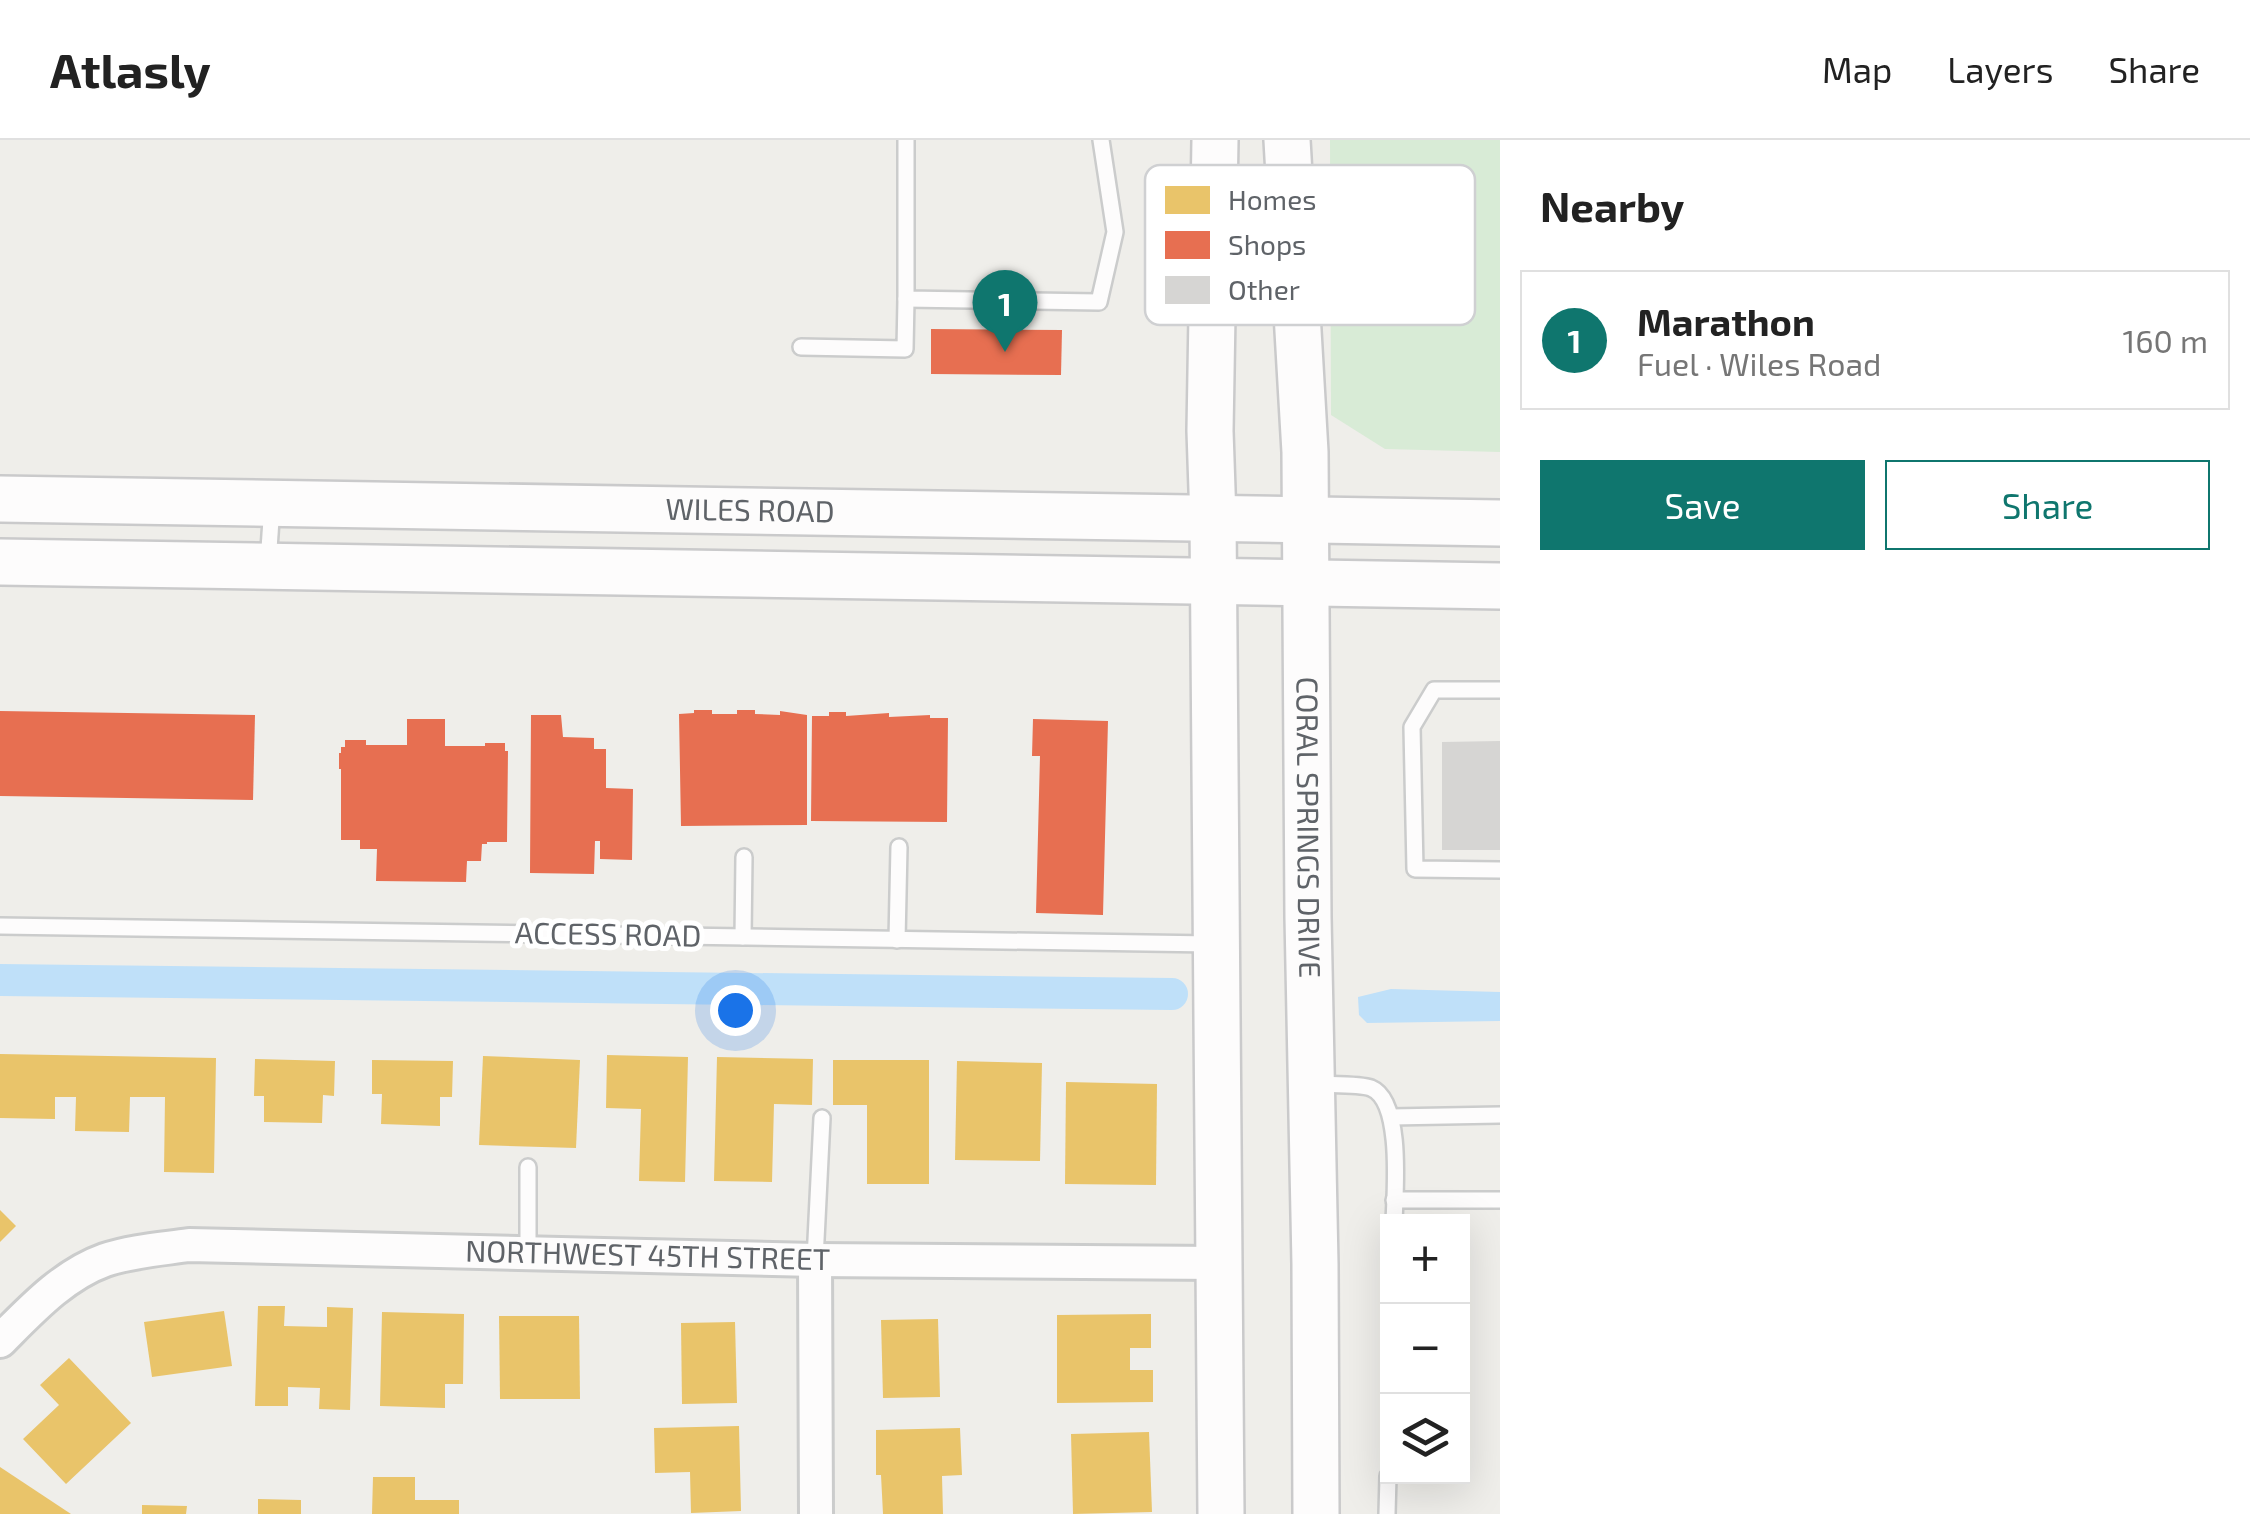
<!DOCTYPE html>
<html lang="en">
<head>
<meta charset="utf-8">
<style>
  :root { --surface:#fff; --page:#f2f2f2; --text:#222; --muted:#767676; --line:#e0e0e0; --accent:#0f766e }
  body { margin:0; font-family:"Exo 2",sans-serif; background:var(--page); color:var(--text) }
  .controls { position:absolute; right:30px; bottom:30px; display:grid; overflow:hidden; border-radius:0px; box-shadow:0 10px 40px #0002 }
  .controls button { width:90px; height:90px; display:grid; place-items:center; padding:0; border:0; border-bottom:2px solid var(--line); background:var(--surface); color:var(--text); font:50px sans-serif }
  .you { position:absolute; left:735px; top:870px; width:35px; height:35px; margin:-25px; border:8px solid #fff; border-radius:50%; background:#1a73e8; box-shadow:0 0 0 15px #1a73e833 }
  .badge { display:grid; place-items:center; width:65px; height:65px; border-radius:50%; background:var(--accent); color:#fff; font-size:32px; font-weight:700 }
  .pin { position:absolute; translate:-50% -82px; filter:drop-shadow(0 2px 5px #0008) }
  .pin::after { content:''; position:absolute; top:52px; width:35px; height:30px; background:inherit; clip-path:polygon(0 0,100% 0,50% 100%) }
  .list { margin:0; padding:0; list-style:none }
  h2 { display:flex; justify-content:space-between; align-items:center; height:130px; margin:0; padding:0 40px; font-size:42px }
  h2 small { font-size:32px; font-weight:400; color:var(--muted) }
  .list li { display:grid; grid-template-columns:65px 1fr auto; gap:30px; align-items:center; box-sizing:border-box; height:140px; margin:0 20px 20px; padding:0 20px; border:2px solid var(--line); border-radius:0px }
  .list b { display:block; font-size:38px; white-space:nowrap }
  .list p { margin:0; font-size:32px; white-space:nowrap; color:var(--muted) }
  .list em { font-size:32px; font-style:normal; color:var(--muted) }
  .actions { display:flex; gap:20px; padding:30px 40px }
  .actions a { flex:1; padding:22px 0; border:2px solid var(--accent); border-radius:0px; text-align:center; font-size:35px; color:var(--accent) }
  .actions .main { background:var(--accent); color:#fff }
  .icon { flex:none; width:55px; height:55px; fill:none; stroke:currentColor; stroke-width:2; stroke-linecap:round; stroke-linejoin:round }
  .map { position:relative; flex:none; width:1500px; height:1374px; overflow:hidden }
  header { display:flex; align-items:center; gap:60px; box-sizing:border-box; height:140px; padding:0 50px; background:var(--surface); border-bottom:2px solid var(--line) }
  header strong { font-size:48px }
  nav { display:flex; gap:55px; margin-inline-start:auto; font-size:35px }
  main { display:flex }
  aside { flex:1; background:var(--surface) }
  .map>svg:first-child { display:block }
  .green { fill:#d8ebd6 }
  .water { fill:#bfe0f9 }
  .homes { fill:#e9c46a }
  .shops { fill:#e76f51 }
  .lines { fill:none; stroke-linecap:round; stroke-linejoin:round }
  .canal { stroke:#bfe0f9; stroke-width:32 }
  .building { fill:#d6d5d3 }
  .lane-casing { stroke:#cbcccc; stroke-width:20 }
  .street-casing { stroke:#cbcccc; stroke-width:38 }
  .secondary-casing { stroke:#cacacb; stroke-width:50 }
  .lane { stroke:#fdfcfc; stroke-width:15 }
  .street { stroke:#fdfcfc; stroke-width:32 }
  .secondary { stroke:#fdfcfc; stroke-width:45 }
  .labels { text-anchor:middle; stroke-width:10; stroke-linejoin:round; paint-order:stroke }
  .street-label { font-size:30px; fill:#5f6368; stroke:#fff }
  .key { fill:#fff; stroke:#cfd0d2; stroke-width:2.5 }
  .key-label { font-size:28px; fill:#5f6368 }
</style>
</head>
<body>
<header>
<strong>Atlasly</strong>
<nav><a>Map</a><a>Layers</a><a>Share</a></nav>
</header>
<main>
<div class="map">
<svg width="1500" height="1374" viewBox="0 0 1500 1374">
  <rect width="100%" height="100%" fill="#efeeea"/>
  <!-- green -->
  <path class="green" d="M 1330,0 L 1500,0 L 1500,312 L 1385,309 L 1331,275 Z"/>
  <!-- water -->
  <path class="water" d="M 1391,849 L 1500,852 L 1500,881 L 1367,883 L 1359,875 L 1358,857 Z"/>
  <!-- homes -->
  <g class="homes">
    <path d="M 0,914 L 216,918 L 214,1033 L 164,1032 L 165,957 L 130,957 L 129,992 L 75,991 L 76,957 L 55,957 L 55,979 L 0,978 Z"/>
    <path d="M 607,915 L 688,917 L 685,1042 L 639,1041 L 641,969 L 606,968 Z"/>
    <path d="M 483,916 L 580,920 L 576,1008 L 479,1005 Z"/>
    <path d="M 717,917 L 813,919 L 812,965 L 774,964 L 772,1042 L 714,1041 Z"/>
    <path d="M 255,919 L 335,921 L 334,956 L 323,955 L 322,983 L 264,982 L 264,956 L 254,956 Z"/>
    <path d="M 372,920 L 453,921 L 452,957 L 440,957 L 440,986 L 381,984 L 382,954 L 372,954 Z"/>
    <path d="M 833,920 L 929,920 L 929,1044 L 867,1044 L 867,965 L 833,965 Z"/>
    <path d="M 957,921 L 1042,923 L 1040,1021 L 955,1020 Z"/>
    <path d="M 1066,942 L 1157,944 L 1156,1045 L 1065,1044 Z"/>
    <path d="M 0,1070 L 16,1086 L 0,1102 Z"/>
    <path d="M 258,1166 L 285,1166 L 284,1186 L 327,1187 L 327,1167 L 353,1168 L 350,1270 L 319,1269 L 320,1248 L 288,1247 L 288,1266 L 255,1266 Z"/>
    <path d="M 224,1171 L 232,1226 L 152,1237 L 144,1182 Z"/>
    <path d="M 382,1172 L 464,1174 L 463,1244 L 445,1244 L 445,1268 L 380,1266 Z"/>
    <path d="M 1151,1174 L 1151,1208 L 1130,1208 L 1130,1230 L 1153,1230 L 1153,1262 L 1057,1263 L 1057,1175 Z"/>
    <path d="M 499,1176 L 579,1176 L 580,1259 L 500,1259 Z"/>
    <path d="M 938,1179 L 940,1257 L 883,1258 L 881,1180 Z"/>
    <path d="M 735,1182 L 737,1263 L 682,1264 L 681,1183 Z"/>
    <path d="M 69,1218 L 131,1283 L 66,1344 L 23,1299 L 59,1265 L 40,1245 Z"/>
    <path d="M 739,1286 L 741,1371 L 691,1373 L 690,1332 L 655,1333 L 654,1288 Z"/>
    <path d="M 960,1288 L 962,1335 L 942,1336 L 943,1374 L 883,1374 L 881,1335 L 876,1335 L 876,1290 Z"/>
    <path d="M 1149,1292 L 1152,1372 L 1073,1374 L 1071,1294 Z"/>
    <path d="M 0,1327 L 71,1374 L 0,1374 Z"/>
    <path d="M 373,1337 L 415,1337 L 415,1360 L 459,1360 L 459,1374 L 372,1374 Z"/>
    <path d="M 258,1359 L 301,1360 L 301,1374 L 258,1374 Z"/>
    <path d="M 142,1365 L 187,1366 L 186,1374 L 142,1374 Z"/>
  </g>
  <!-- shops -->
  <g class="shops">
    <path d="M 931,189 L 1062,190 L 1061,235 L 931,234 Z"/>
    <path d="M 694,570 L 712,570 L 712,574 L 737,574 L 737,570 L 755,570 L 755,574 L 780,575 L 780,571 L 807,575 L 807,685 L 681,686 L 679,574 L 694,573 Z"/>
    <path d="M 0,571 L 255,575 L 253,660 L 0,656 Z"/>
    <path d="M 829,572 L 846,572 L 846,576 L 889,573 L 889,577 L 930,575 L 930,578 L 948,578 L 947,682 L 811,681 L 812,576 L 829,576 Z"/>
    <path d="M 531,575 L 561,575 L 563,597 L 594,598 L 594,609 L 606,609 L 606,648 L 633,649 L 632,720 L 600,719 L 600,701 L 595,701 L 594,734 L 530,733 Z"/>
    <path d="M 407,579 L 445,579 L 445,606 L 485,606 L 485,603 L 505,603 L 505,611 L 508,611 L 507,702 L 487,702 L 487,704 L 482,704 L 481,721 L 467,721 L 466,742 L 376,741 L 377,709 L 360,709 L 360,700 L 341,700 L 341,629 L 339,629 L 339,613 L 341,613 L 341,607 L 345,607 L 345,600 L 366,600 L 366,605 L 407,605 Z"/>
    <path d="M 1033,579 L 1108,581 L 1103,775 L 1036,773 L 1040,616 L 1032,616 Z"/>
  </g>
  <g class="lines">
    <!-- canal -->
    <path class="canal" d="M 0,840 L 1172,854"/>
  </g>
  <!-- building -->
  <path class="building" d="M 1500,601 L 1500,710 L 1442,710 L 1442,602 Z"/>
  <g class="lines">
    <defs>
      <g id="lane">
        <path d="M 906,0 L 906,159 L 1099,162 L 1115,92 L 1101,0"/>
        <path d="M 801,207 L 905,209 L 906,159"/>
        <path d="M 268,423 L 272,366"/>
        <path d="M 1500,550 L 1434,550 L 1412,587 L 1415,729 L 1500,730"/>
        <path d="M 0,786 L 1211,804"/>
        <path d="M 743,797 L 744,717"/>
        <path d="M 897,800 L 899,707"/>
        <path d="M 1316,944 C 1328,945 1360,944 1371,948 C 1403,961 1395,1052 1394,1082"/>
        <path d="M 1391,977 L 1500,975"/>
        <path d="M 1394,1060 L 1500,1060"/>
        <path d="M 528,1112 L 528,1027"/>
        <path d="M 815,1120 L 822,978"/>
        <path d="M 1387,1374 L 1388,1336"/>
      </g>
      <g id="street">
        <path d="M 815,1120 L 816,1374"/>
        <path id="s1" d="M 0,1201 C 31,1170 63,1135 105,1120 C 132,1111 161,1109 189,1105 L 815,1120 L 1219,1123"/>
      </g>
      <g id="secondary">
        <path d="M 1215,0 L 1210,291 L 1213,379 L 1221,1374"/>
        <path id="s2" d="M 1287,0 L 1305,312 L 1308,777 L 1315,1124 L 1316,1374"/>
        <path id="s3" d="M 0,359 L 1500,383"/>
        <path d="M 0,422 L 1500,446"/>
      </g>
    </defs>
    <!-- lane casing -->
    <use href="#lane" class="lane-casing"/>
    <!-- street casing -->
    <use href="#street" class="street-casing"/>
    <!-- secondary casing -->
    <use href="#secondary" class="secondary-casing"/>
    <!-- lane -->
    <use href="#lane" class="lane"/>
    <!-- street -->
    <use href="#street" class="street"/>
    <!-- secondary -->
    <use href="#secondary" class="secondary"/>
  </g>
  <g class="labels">
    <!-- street labels -->
    <g class="street-label">
      <text dy="10" stroke="none"><textPath href="#s3" startOffset="750">WILES ROAD</textPath></text>
      <text dy="10" stroke="none"><textPath href="#s2" startOffset="688">CORAL SPRINGS DRIVE</textPath></text>
      <text transform="translate(608 795) rotate(1)" y="10">ACCESS ROAD</text>
      <text dy="10" stroke="none"><textPath href="#s1" startOffset="678">NORTHWEST 45TH STREET</textPath></text>
    </g>
  </g>
  <!-- legend -->
  <rect x="1145" y="25" width="330" height="160" rx="15" class="key"/>
  <rect x="1165" y="46" width="45" height="28" fill="#e9c46a"/>
  <rect x="1165" y="91" width="45" height="28" fill="#e76f51"/>
  <rect x="1165" y="136" width="45" height="28" fill="#d6d5d3"/>
  <g class="key-label">
    <text x="1228" y="70">Homes</text>
    <text x="1228" y="115">Shops</text>
    <text x="1228" y="160">Other</text>
  </g>
</svg>
<div class="controls">
<button>+</button>
<button>−</button>
<button><svg class="icon" aria-label="layers" viewBox="0 0 24 24"><path d="M12 4l9 5-9 5-9-5zM3 14l9 5 9-5"/></svg></button>
</div>
<div class="you"></div>
<div class="pin badge" style="left:1005px;top:212px">1</div>
</div>
<aside>
<h2>Nearby<small></small></h2>
<ul class="list">
<li><span class="badge">1</span><div><b>Marathon</b><p>Fuel · Wiles Road</p></div><em>160 m</em></li>
</ul>
<div class="actions"><a class="main">Save</a><a>Share</a></div>
</aside>
</main>
</body>
</html>
